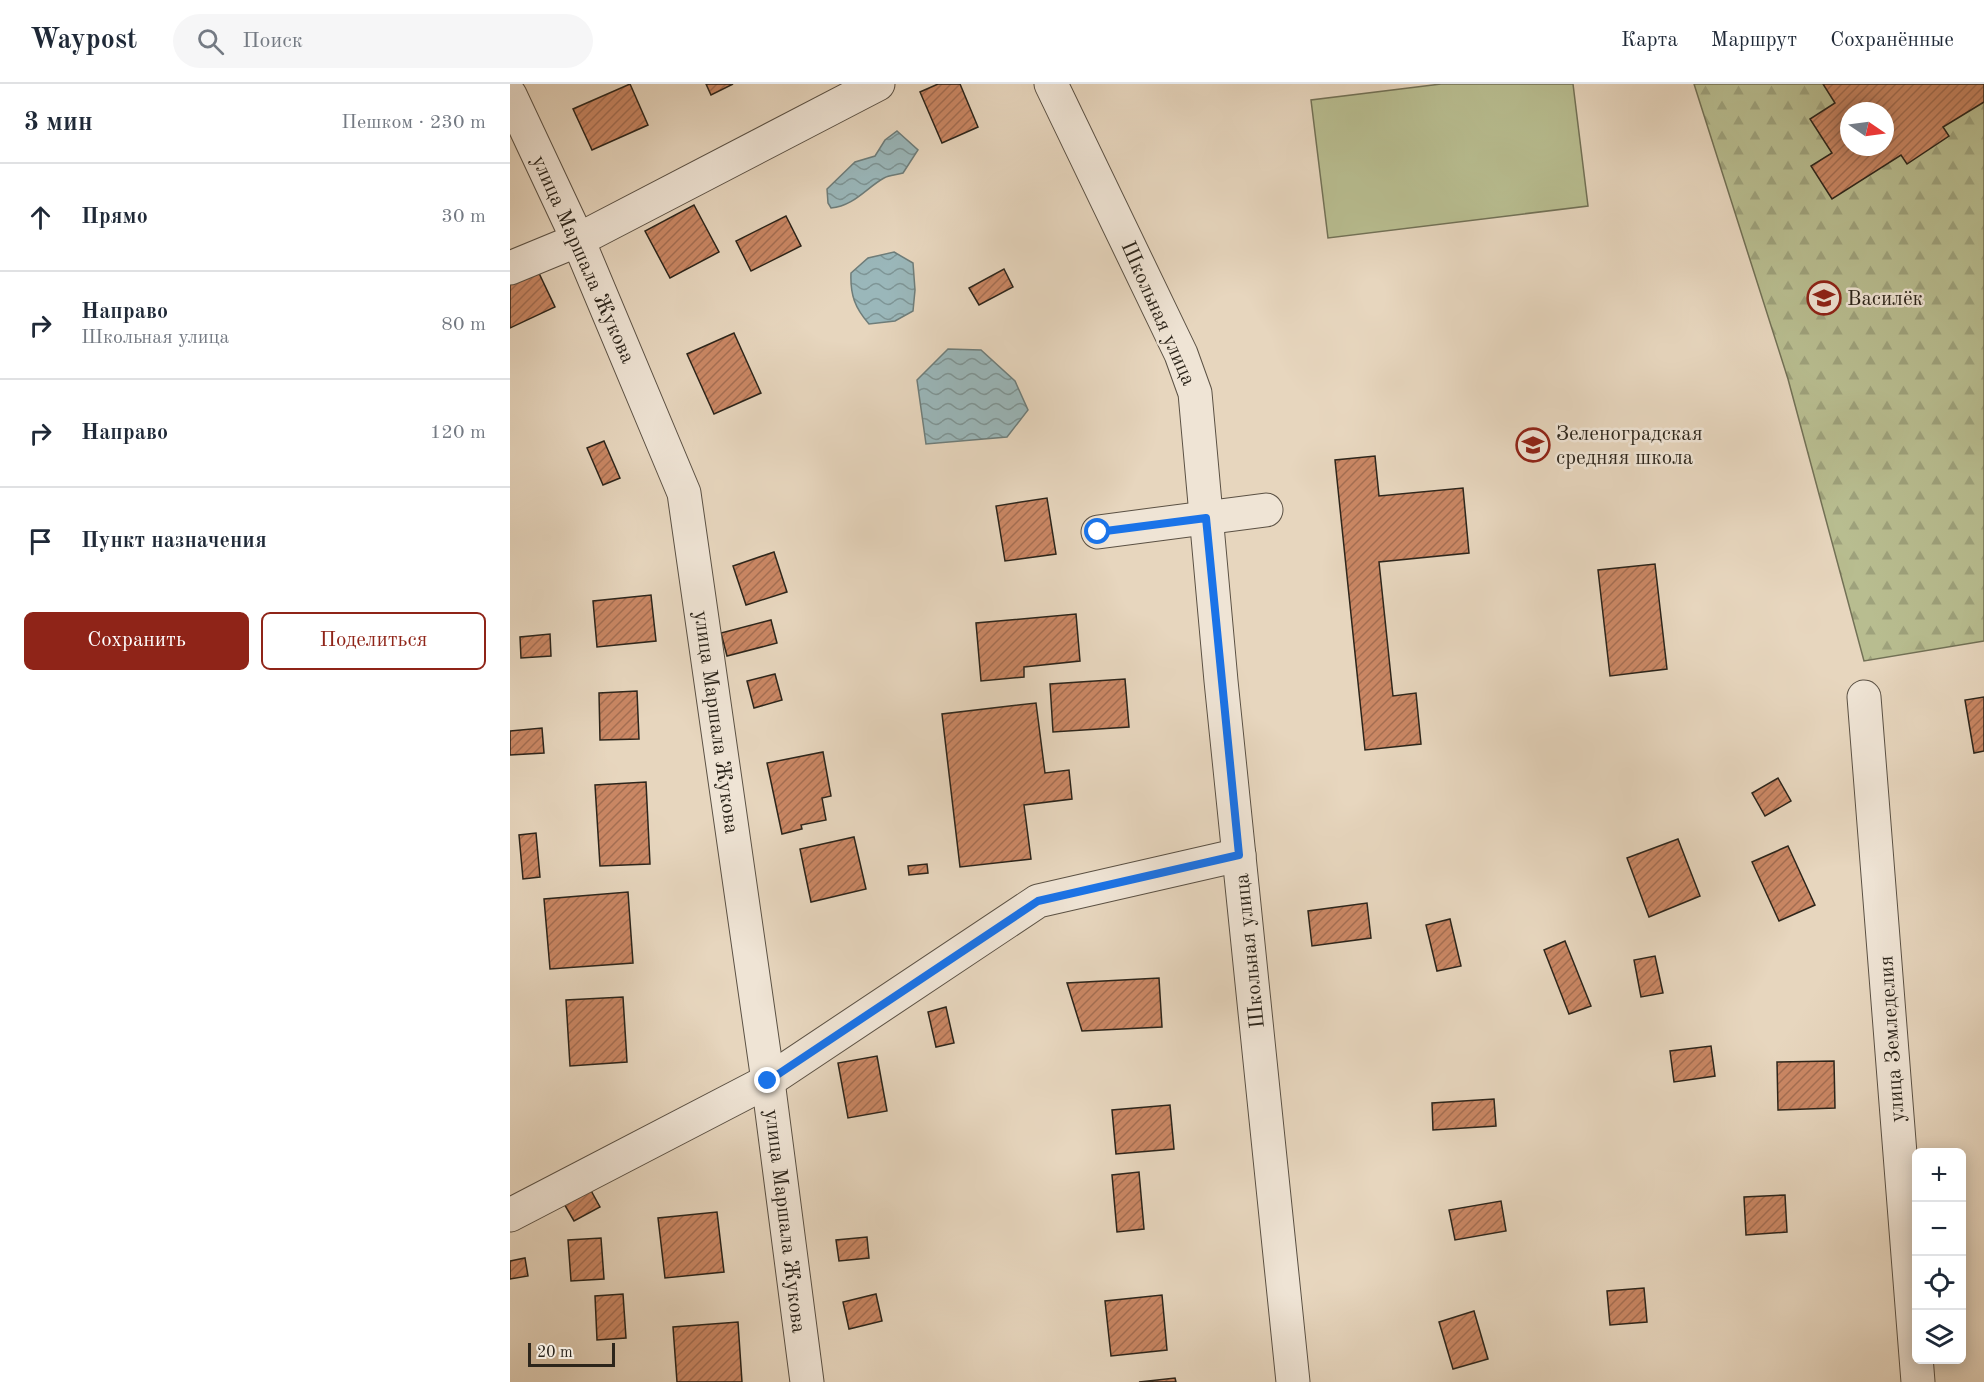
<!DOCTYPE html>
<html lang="ru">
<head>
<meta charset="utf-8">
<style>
  :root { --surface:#fff; --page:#f6f6f7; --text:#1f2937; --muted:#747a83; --line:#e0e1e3; --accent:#8f2418 }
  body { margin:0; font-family:"Old Standard TT",serif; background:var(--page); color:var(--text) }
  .controls { position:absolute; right:18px; bottom:18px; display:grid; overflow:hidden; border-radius:9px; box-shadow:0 3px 15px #0003 }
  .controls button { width:54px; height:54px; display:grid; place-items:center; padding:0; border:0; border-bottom:2px solid var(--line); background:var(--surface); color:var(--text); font:30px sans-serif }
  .compass { position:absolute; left:1330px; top:18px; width:54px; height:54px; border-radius:50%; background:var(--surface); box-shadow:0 3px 15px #0003; rotate:103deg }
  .scale { position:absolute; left:18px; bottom:15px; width:87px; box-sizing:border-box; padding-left:6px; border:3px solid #2c251b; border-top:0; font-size:16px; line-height:21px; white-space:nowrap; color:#2c251b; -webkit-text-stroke:4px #efe4d5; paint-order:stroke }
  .stop { position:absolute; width:18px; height:18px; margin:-14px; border:4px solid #1a73e8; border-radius:50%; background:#fff }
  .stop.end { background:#1a73e8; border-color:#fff; box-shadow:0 2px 6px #0008 }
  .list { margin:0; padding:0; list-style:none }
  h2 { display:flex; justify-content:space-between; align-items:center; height:78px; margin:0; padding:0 24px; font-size:26px }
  h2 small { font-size:20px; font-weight:400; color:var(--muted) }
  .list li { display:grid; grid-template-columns:39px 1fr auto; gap:18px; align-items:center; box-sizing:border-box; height:108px; padding:0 24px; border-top:2px solid var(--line) }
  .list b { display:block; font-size:22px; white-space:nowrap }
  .list p { margin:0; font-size:20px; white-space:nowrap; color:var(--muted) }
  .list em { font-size:20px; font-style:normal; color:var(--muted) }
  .actions { display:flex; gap:12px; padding:18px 24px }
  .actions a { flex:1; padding:14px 0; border:2px solid var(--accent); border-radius:9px; text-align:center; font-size:21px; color:var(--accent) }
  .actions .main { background:var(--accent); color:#fff }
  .icon { flex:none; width:33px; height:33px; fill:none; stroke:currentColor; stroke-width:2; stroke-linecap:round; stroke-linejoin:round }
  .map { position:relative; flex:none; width:1474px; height:1298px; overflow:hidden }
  header { display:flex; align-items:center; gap:36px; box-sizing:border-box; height:84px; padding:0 30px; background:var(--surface); border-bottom:2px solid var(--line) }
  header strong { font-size:28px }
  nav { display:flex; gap:33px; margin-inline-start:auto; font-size:21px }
  .search { width:420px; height:54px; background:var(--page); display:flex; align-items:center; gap:15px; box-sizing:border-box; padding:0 21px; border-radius:33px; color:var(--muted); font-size:22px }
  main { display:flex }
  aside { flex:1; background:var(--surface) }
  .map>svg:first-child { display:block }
  .green { fill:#b8bd90; stroke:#727156; stroke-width:1.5 }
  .forest { fill:url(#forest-firs); stroke:#727156; stroke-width:1.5; fill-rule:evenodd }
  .water { fill:url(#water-waves); stroke:#6e7d7a; stroke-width:1.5 }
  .building { fill:url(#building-hatch); stroke:#2c251b; stroke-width:1.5; fill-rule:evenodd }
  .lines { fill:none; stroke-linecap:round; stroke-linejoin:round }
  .minor-casing { stroke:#5b5144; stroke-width:35 }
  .minor { stroke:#efe4d5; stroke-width:33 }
  .route { stroke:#1a73e8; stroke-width:8 }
  .labels { text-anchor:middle; stroke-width:5; stroke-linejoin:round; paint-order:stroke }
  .street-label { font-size:21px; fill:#2c251b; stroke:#efe4d5 }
  .poi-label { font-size:21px; fill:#2c251b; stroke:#efe4d5; text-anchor:start }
</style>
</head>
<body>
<header>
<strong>Waypost</strong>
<div class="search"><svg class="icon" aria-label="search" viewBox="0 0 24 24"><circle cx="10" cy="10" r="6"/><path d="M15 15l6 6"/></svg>Поиск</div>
<nav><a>Карта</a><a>Маршрут</a><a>Сохранённые</a></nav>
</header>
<main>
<aside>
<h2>3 мин<small>Пешком · 230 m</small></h2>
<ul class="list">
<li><svg class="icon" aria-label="ahead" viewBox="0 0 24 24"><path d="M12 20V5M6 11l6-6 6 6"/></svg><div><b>Прямо</b></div><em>30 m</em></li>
<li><svg class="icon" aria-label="right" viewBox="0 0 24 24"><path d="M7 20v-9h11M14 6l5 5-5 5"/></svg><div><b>Направо</b><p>Школьная улица</p></div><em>80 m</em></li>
<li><svg class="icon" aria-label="right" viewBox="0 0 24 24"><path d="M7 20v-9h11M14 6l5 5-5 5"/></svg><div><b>Направо</b></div><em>120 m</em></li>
<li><svg class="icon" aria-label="arrive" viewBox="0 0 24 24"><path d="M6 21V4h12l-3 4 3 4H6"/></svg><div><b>Пункт назначения</b></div></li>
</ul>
<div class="actions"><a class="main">Сохранить</a><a>Поделиться</a></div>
</aside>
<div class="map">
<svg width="1474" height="1298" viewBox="0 0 1474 1298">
  <defs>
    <pattern id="forest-firs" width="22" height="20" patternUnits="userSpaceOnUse" patternTransform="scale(1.5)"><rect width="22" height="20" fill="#b8bd90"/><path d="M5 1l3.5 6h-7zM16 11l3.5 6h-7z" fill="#9ea27c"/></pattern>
    <pattern id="water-waves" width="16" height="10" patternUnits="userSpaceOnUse" patternTransform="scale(1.5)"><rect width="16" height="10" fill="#9ab7ba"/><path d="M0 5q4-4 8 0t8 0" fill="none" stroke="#7e9596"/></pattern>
    <pattern id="building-hatch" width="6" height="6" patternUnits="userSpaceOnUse" patternTransform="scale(1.5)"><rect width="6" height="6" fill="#ca8764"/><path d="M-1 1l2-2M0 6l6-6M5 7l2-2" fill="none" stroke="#a46e52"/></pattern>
  </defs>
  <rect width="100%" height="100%" fill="#e7d6be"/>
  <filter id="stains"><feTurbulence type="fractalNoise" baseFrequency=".00333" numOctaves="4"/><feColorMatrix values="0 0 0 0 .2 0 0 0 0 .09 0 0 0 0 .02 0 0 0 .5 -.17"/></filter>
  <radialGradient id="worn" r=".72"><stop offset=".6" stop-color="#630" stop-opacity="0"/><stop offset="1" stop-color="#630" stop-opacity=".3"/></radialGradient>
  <!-- green -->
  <path class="green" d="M 931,0 L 1063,0 L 1078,122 L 818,154 L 801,16 Z"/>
  <!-- forest -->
  <path class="forest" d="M 1184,0 L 1474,0 L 1474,557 L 1354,577 L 1278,295 ZM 1339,27 L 1375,27 L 1375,63 L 1339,63 Z"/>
  <!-- water -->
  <g class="water">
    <path d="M 387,47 L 408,66 L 393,89 C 387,91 379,91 374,94 C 356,104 344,122 321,124 L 318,119 L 317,105 L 345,78 L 365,72 L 375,56 Z"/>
    <path d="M 384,168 L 403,179 L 405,206 L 403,227 L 385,237 L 359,240 C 345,224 340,211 341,189 L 358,174 Z"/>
    <path d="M 438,265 L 471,266 L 505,297 L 518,326 L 497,353 L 416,360 L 407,296 Z"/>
  </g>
  <!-- building -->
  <g class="building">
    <path d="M 120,0 L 138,41 L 82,66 L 63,25 Z"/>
    <path d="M 196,0 L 223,0 L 201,11 Z"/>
    <path d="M 428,0 L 450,0 L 468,43 L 432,59 L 410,8 Z"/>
    <path d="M 1313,0 L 1474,0 L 1474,18 L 1433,43 L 1439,52 L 1397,80 L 1391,71 L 1322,115 L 1301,82 L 1322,69 L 1300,35 L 1325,19 ZM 1339,27 L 1375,27 L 1375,63 L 1339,63 Z"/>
    <path d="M 184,121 L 209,168 L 160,194 L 135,147 Z"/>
    <path d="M 276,132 L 291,162 L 241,187 L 226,157 Z"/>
    <path d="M 27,185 L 45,223 L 0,244 L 0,198 Z"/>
    <path d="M 494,185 L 503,203 L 469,221 L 459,204 Z"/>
    <path d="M 224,249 L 251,309 L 204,330 L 177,270 Z"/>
    <path d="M 94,357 L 110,394 L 93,401 L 77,364 Z"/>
    <path d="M 865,372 L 869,412 L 953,404 L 959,469 L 869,478 L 883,612 L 906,609 L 911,660 L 855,666 L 825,376 Z"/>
    <path d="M 537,414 L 546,470 L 495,477 L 486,422 Z"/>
    <path d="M 264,468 L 277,508 L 236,521 L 223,482 Z"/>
    <path d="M 1145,480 L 1157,585 L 1100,592 L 1088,486 Z"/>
    <path d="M 141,511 L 146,557 L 87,563 L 83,517 Z"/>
    <path d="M 566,530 L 570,577 L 514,583 L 514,593 L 471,597 L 466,539 Z"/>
    <path d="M 261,536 L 267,559 L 217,572 L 211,549 Z"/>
    <path d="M 40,550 L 41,572 L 11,574 L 10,553 Z"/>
    <path d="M 265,590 L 272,616 L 244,624 L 237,597 Z"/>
    <path d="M 615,595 L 619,643 L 543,648 L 540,600 Z"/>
    <path d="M 127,607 L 129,655 L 90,656 L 89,609 Z"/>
    <path d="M 1474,613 L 1474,667 L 1464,669 L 1455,616 Z"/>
    <path d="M 526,619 L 535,689 L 559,686 L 562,715 L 514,721 L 521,775 L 450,783 L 432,630 Z"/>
    <path d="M 32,644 L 34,669 L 0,671 L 0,647 Z"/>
    <path d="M 313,668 L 321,712 L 312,714 L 316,736 L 291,741 L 292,745 L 272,750 L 257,679 Z"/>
    <path d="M 1268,694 L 1281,717 L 1255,732 L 1242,709 Z"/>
    <path d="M 136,698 L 140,780 L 90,782 L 85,701 Z"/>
    <path d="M 26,749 L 30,793 L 13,795 L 9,751 Z"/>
    <path d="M 344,753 L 356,805 L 301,818 L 290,765 Z"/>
    <path d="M 1168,755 L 1190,812 L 1139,833 L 1117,774 Z"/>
    <path d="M 1278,762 L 1305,821 L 1269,837 L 1242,778 Z"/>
    <path d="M 417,780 L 418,789 L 399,791 L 398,782 Z"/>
    <path d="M 118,808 L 123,879 L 40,885 L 34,815 Z"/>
    <path d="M 857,819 L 861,854 L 802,862 L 798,827 Z"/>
    <path d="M 940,835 L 951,882 L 927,887 L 916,841 Z"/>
    <path d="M 1055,857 L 1081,922 L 1059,930 L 1034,866 Z"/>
    <path d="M 1145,872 L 1153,909 L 1131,913 L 1124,876 Z"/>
    <path d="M 649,894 L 652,943 L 572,947 L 557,899 Z"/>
    <path d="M 113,913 L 117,978 L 60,982 L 56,916 Z"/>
    <path d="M 436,923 L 444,959 L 426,963 L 418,928 Z"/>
    <path d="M 1201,962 L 1205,992 L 1164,998 L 1160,967 Z"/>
    <path d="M 367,972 L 377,1027 L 338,1034 L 328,979 Z"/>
    <path d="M 1324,977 L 1325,1024 L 1268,1026 L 1267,978 Z"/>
    <path d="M 984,1015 L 986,1042 L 923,1046 L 922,1019 Z"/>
    <path d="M 660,1021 L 664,1065 L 606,1070 L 602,1026 Z"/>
    <path d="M 629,1088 L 634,1145 L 607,1148 L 602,1091 Z"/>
    <path d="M 79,1103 L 90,1123 L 64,1137 L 53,1118 Z"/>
    <path d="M 1275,1111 L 1277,1148 L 1236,1151 L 1234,1113 Z"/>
    <path d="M 991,1117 L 996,1147 L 945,1156 L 939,1126 Z"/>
    <path d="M 207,1128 L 214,1188 L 155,1194 L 148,1134 Z"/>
    <path d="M 357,1153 L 359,1174 L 329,1177 L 326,1156 Z"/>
    <path d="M 91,1154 L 94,1195 L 61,1197 L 58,1156 Z"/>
    <path d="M 15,1174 L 18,1192 L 0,1195 L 0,1177 Z"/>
    <path d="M 1134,1204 L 1137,1238 L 1100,1241 L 1097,1207 Z"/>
    <path d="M 113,1210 L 116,1254 L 87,1256 L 85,1212 Z"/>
    <path d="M 366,1210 L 372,1237 L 339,1245 L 333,1218 Z"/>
    <path d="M 652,1211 L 657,1266 L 601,1272 L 595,1217 Z"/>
    <path d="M 964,1227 L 978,1275 L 943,1285 L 929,1238 Z"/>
    <path d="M 228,1238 L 232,1298 L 167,1298 L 163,1243 Z"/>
    <path d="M 665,1294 L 666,1298 L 629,1298 Z"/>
  </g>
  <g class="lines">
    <defs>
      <g id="minor">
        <path d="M 541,0 L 671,270 L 685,309 L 711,597 L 783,1298"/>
        <path d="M 0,11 L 68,156 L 174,409 L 258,997 L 297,1298"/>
        <path d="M 0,184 L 68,156 L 368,0"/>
        <path d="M 588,448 L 756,426"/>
        <path d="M 1354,613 L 1408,1298"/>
        <path d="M 0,1131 L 258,997 L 528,817 L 729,771"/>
      </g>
    </defs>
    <!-- minor casing -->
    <use href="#minor" class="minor-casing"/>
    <!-- minor -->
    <use href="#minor" class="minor"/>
  </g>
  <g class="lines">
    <!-- route -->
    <path class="route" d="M 258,997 L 528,817 L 729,771 L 696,434 L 588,448"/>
  </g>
  <!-- icons -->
  <defs>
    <symbol id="school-ring" viewBox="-11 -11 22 22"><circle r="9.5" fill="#efe4d5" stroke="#8f2418" stroke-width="1.5"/><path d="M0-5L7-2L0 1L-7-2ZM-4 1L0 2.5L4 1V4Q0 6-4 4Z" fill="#8f2418"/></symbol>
  </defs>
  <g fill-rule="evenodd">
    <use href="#school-ring" x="1295" y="195" width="38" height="38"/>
    <use href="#school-ring" x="1004" y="342" width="38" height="38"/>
  </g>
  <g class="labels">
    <!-- street labels -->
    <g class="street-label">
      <text transform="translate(74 175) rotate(66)" y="7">улица Маршала Жукова</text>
      <text transform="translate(649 229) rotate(66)" y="7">Школьная улица</text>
      <text transform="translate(207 638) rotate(82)" y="7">улица Маршала Жукова</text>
      <text transform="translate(739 867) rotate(-96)" y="7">Школьная улица</text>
      <text transform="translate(1381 955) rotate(-94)" y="7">улица Земледелия</text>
      <text transform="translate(276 1137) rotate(83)" y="7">улица Маршала Жукова</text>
    </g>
    <!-- poi labels -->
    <g class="poi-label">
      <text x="1337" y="221">Василёк</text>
      <text x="1046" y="356">Зеленоградская<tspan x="1046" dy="24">средняя школа</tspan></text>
    </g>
  </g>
  <rect width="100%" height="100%" filter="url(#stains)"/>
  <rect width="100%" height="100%" fill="url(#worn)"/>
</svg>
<div class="controls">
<button>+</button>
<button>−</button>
<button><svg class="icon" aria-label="locate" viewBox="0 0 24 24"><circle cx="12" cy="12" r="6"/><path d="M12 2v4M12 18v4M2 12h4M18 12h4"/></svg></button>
<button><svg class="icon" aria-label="layers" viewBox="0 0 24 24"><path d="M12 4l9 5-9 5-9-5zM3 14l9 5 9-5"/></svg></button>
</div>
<svg class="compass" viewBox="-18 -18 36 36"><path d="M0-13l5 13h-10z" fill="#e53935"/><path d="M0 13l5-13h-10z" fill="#747a83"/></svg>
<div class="scale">20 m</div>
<div class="stop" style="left:588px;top:448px"></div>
<div class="stop end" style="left:258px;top:997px"></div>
</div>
</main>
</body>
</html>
